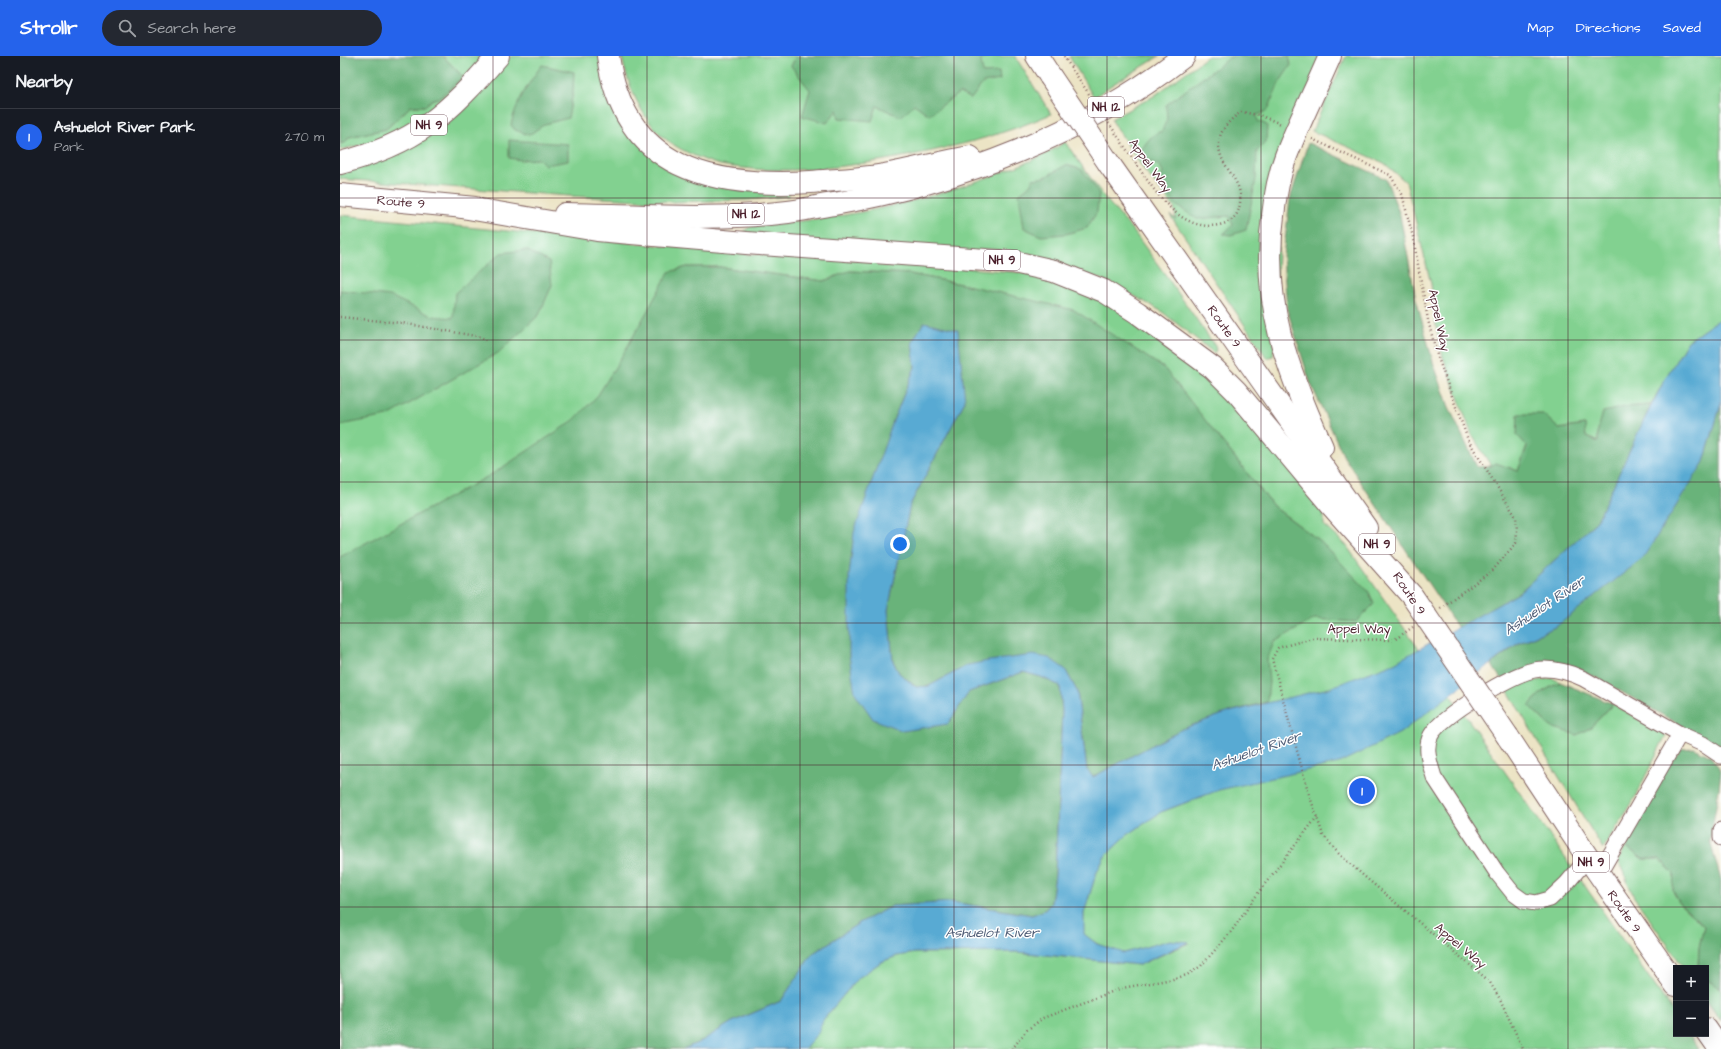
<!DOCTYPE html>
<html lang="en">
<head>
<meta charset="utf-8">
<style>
  :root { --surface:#171b24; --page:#242831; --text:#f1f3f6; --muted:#9ea1a6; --line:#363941; --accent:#2563eb }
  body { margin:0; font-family:"Architects Daughter",sans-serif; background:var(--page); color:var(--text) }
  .controls { position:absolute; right:12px; bottom:12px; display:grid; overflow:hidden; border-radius:0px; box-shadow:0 4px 16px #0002 }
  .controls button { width:36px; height:36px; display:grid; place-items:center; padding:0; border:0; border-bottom:1px solid var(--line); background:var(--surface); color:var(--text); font:20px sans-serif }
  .you { position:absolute; left:560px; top:488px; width:14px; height:14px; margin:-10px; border:3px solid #fff; border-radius:50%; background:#1a73e8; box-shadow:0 0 0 6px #1a73e833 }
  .badge { display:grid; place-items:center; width:26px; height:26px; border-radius:50%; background:var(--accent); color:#fff; font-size:13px; font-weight:700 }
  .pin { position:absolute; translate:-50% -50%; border:2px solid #fff; box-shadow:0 1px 4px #0006 }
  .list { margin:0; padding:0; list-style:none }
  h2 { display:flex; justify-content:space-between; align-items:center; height:52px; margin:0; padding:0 16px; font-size:17px }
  h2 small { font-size:13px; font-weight:400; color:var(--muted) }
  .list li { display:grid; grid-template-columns:26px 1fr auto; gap:12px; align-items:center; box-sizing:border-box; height:56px; padding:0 16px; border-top:1px solid var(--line) }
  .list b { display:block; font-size:15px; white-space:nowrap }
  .list p { margin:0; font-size:13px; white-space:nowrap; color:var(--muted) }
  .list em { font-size:13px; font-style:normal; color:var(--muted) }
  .icon { flex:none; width:22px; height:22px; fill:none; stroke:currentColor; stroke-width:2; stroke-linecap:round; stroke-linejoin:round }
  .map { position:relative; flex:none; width:1381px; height:993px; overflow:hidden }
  header { display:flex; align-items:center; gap:24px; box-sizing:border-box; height:56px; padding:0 20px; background:var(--accent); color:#fff }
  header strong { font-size:19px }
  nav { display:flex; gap:22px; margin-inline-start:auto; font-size:14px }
  .search { width:280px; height:36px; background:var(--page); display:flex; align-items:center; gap:10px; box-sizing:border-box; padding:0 14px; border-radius:22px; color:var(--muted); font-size:15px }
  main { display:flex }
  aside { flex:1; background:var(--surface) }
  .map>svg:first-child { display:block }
  .green { fill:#82d190; stroke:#66785e; fill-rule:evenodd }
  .forest { fill:#69b37a; stroke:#5a6952 }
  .water { fill:#58aad3; stroke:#51647f }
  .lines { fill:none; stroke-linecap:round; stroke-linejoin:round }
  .minor-casing { stroke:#836461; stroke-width:17 }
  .highway-casing { stroke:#836461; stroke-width:24 }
  .path { stroke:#836461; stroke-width:2.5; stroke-dasharray:1 3; stroke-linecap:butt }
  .minor { stroke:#fff; stroke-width:15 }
  .highway { stroke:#fff; stroke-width:22 }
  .highway-bridge-casing { stroke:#836461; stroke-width:24; stroke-linecap:butt }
  .path-bridge { stroke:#836461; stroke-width:2.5; stroke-dasharray:1 3; stroke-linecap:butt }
  .highway-bridge { stroke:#fff; stroke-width:22 }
  .grid { fill:none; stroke:#4a1f2b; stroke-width:1; stroke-opacity:0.55 }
  .labels { text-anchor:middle; stroke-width:3; stroke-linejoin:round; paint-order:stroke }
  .shield { fill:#fff; stroke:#80626b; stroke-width:1 }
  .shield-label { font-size:12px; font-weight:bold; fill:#4a1f2b }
  .street-label { font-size:13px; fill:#4a1f2b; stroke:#fff }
  .water-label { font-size:14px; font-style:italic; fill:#505e77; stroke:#fff }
</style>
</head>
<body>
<header>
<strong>Strollr</strong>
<div class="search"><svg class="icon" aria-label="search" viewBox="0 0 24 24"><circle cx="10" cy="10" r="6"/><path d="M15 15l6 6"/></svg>Search here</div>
<nav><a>Map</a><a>Directions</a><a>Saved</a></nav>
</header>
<main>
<aside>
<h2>Nearby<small></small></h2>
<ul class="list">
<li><span class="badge">1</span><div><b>Ashuelot River Park</b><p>Park</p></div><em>270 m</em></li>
</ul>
</aside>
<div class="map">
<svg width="1381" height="993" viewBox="0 0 1381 993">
  <rect width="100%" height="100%" fill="#fff"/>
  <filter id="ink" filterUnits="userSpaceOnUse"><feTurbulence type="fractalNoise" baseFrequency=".025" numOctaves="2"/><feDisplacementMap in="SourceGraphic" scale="8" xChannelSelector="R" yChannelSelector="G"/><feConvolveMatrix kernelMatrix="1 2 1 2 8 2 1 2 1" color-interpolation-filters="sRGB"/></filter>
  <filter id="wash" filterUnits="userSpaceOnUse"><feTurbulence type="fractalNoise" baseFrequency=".012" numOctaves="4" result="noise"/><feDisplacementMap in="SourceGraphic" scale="16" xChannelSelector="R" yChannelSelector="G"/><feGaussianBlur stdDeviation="0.9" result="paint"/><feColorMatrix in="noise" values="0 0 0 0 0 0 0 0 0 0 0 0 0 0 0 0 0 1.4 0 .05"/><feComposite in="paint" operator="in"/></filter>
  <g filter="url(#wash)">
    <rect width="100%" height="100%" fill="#ece4c5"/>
    <!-- green -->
    <g class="green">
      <path d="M 103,0 L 148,0 L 115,38 L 76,67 L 37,85 L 0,94 L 0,87 L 5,87 L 9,81 L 46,73 L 71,50 L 84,50 L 93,43 L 99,42 L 123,21 Z"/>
      <path d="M 171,0 L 265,0 L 315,96 L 448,131 L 449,140 L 409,144 L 333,146 L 229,140 L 0,123 L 0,111 L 135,40 Z"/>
      <path d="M 282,0 L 675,0 L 711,58 C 666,78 619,90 572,99 C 520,109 465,117 412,113 C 399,111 383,111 370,106 C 354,100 335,92 322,80 C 301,61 287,28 282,0 Z"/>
      <path d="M 729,0 L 819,0 C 798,15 774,25 754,42 Z"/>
      <path d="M 868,0 L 986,0 L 942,99 L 934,293 L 933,300 L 927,302 L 830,159 L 836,163 L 834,151 L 804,114 L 771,63 L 814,40 Z"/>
      <path d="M 1006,0 L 1381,0 L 1381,262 L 1348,285 L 1326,321 L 1311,349 L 1285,351 L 1258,374 L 1258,386 L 1246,381 L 1244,369 L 1218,373 L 1203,358 L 1187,389 L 1178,415 L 1168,411 L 1151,410 L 1132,379 L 1103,301 L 1096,270 L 1091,228 L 1066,126 L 1044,107 L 972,75 Z"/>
      <path d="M 725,86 L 765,142 L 794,176 L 827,221 L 875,290 L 876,294 L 874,297 L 821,255 L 773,228 L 753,220 L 412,179 L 404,175 L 411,170 C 498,163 572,150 654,119 C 678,110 704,101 725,86 Z"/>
      <path d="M 0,159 L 409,198 L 556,206 L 697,218 L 753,236 L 876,325 L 984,453 L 984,469 L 1006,489 L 1336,960 L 1336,978 L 1348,978 L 1359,993 L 464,993 L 478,977 L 483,964 L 517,923 L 541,906 L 557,900 L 575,897 L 678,896 L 799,909 L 849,887 C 825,879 808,894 785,897 C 772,899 753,885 743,878 L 744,857 L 756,818 L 765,800 L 786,780 L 821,756 L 866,739 L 869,712 L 612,846 L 343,993 L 0,993 ZM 347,211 L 380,211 L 484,225 L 510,215 L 570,218 L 631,230 L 884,388 L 934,451 L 972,479 L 901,470 L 330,216 Z"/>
      <path d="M 1212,622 L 1220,626 L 1202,636 L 1189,650 L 1211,671 L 1237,678 L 1250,672 L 1273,648 L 1326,679 L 1292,747 L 1263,793 L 1214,713 L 1165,630 Z"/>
      <path d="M 1286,791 L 1303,803 L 1320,803 L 1334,818 L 1333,835 L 1340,848 L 1364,870 L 1359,891 L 1358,912 L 1344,912 L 1294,841 L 1278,804 Z"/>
      <path d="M 1366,923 L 1381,933 L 1381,965 L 1366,944 Z"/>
    </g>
    <!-- forest -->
    <g class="forest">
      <path d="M 0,0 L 103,0 L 123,21 L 99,42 L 93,43 L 85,50 L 71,50 L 46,73 L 9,81 L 5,87 L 0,87 Z"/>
      <path d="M 456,0 L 650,0 L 641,4 L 643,17 L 659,16 L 660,24 L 643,27 L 631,43 L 619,37 L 589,59 L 574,48 L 561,61 L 537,50 L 532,65 L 499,62 L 497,54 L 487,67 L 462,60 L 470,34 L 451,10 Z"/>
      <path d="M 892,0 L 949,0 L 951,9 L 939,27 L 928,54 L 916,60 L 918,65 L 927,69 L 926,86 L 917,95 L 916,123 L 906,174 L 891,179 L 883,178 L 893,169 L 889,160 L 857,163 L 836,149 L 819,126 L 823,117 L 820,110 L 802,102 L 800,96 C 806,87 811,78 822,75 L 827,63 L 826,49 Z"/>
      <path d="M 202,9 L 234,16 L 233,37 L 228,62 L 205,68 L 189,79 L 175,74 L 171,69 C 175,48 189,26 202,9 Z"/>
      <path d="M 169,84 L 228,88 L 228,105 L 205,109 L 199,103 L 181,104 L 169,102 Z"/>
      <path d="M 968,87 L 1046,123 L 1060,159 L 1076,243 L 1093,306 L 1109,351 L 1137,411 L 1151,410 L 1156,407 L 1178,415 L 1187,390 L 1177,379 L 1178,358 L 1203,358 L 1219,373 L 1245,369 L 1246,381 L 1258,386 L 1258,374 L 1263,356 L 1285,351 L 1311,349 L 1257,465 L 1179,537 L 1118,572 L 1004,401 L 970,326 L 947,253 L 943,200 L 950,143 Z"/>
      <path d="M 726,109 L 741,113 L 752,127 L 759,138 L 757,156 L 747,172 L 726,178 L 701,180 L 684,172 L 679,138 L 690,129 L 693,123 L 705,121 Z"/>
      <path d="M 186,194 L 209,206 L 212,229 L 199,259 L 158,297 L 48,360 L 0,369 L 0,234 L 50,240 L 92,260 L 113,262 L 115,237 L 161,197 Z"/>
      <path d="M 347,211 L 380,211 L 484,225 L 509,215 L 570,218 L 631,230 L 734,254 L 824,312 L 934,451 L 981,486 L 1029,536 L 1034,548 L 1016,566 L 975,563 L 934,586 L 927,604 L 929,626 L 927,646 L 889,656 L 843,673 L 753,721 L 747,714 L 737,635 L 725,613 L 628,609 L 589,630 L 576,631 L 559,617 L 553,605 L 548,554 L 570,449 L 625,345 L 572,286 L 575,311 L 553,365 L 509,599 L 608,668 L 629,636 L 683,616 L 701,621 L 720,630 L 722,655 L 715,819 L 711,847 L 705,854 L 692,859 L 612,846 L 552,850 L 519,867 L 472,898 L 441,945 L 392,966 L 360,986 L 343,993 L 0,993 L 0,501 L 154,417 L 234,364 L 258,339 L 285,295 L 329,216 Z"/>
      <path d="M 1381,348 L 1381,692 L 1257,622 L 1228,610 L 1161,623 L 1151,608 L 1178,588 L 1217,570 L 1364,406 Z"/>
      <path d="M 1220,626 L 1273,648 L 1250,672 L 1237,679 L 1211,671 L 1189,650 L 1202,636 Z"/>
      <path d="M 1354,692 L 1370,700 L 1381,714 L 1379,733 L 1370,785 L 1381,824 L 1381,933 L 1366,923 L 1366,912 L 1358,912 L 1359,891 L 1364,870 L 1340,848 L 1333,835 L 1334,818 L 1320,803 L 1303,803 L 1286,791 L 1321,719 L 1341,693 Z"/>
    </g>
    <!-- water -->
    <path class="water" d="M 1381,262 L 1381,348 L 1364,406 L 1303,502 L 1217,570 L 1177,588 L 1060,677 L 999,707 L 879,734 L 821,756 L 786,780 L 765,800 L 756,818 L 744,857 L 744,878 L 757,888 L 784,897 L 830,884 L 849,886 L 799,909 L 678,896 L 575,897 L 557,900 L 541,906 L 517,923 L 483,964 L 478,977 L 464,993 L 343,993 L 360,986 L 392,966 L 441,945 L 472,898 L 519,867 L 552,850 L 612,846 L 692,859 L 705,854 L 711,847 L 715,819 L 722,655 L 720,630 L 701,621 L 683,616 L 629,636 L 608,668 L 563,675 L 533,663 L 515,637 L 509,599 L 509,520 L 514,476 L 553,365 L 575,311 L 572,286 L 584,266 L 618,274 L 625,345 L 570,449 L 548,554 L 553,605 L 559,617 L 576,631 L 589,630 L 628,609 L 648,605 L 693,599 L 709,602 L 725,613 L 737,635 L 747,714 L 753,721 L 842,673 L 889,656 L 989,632 L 1054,607 L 1179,537 L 1257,465 L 1301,370 L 1326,321 L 1348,285 Z"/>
  </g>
  <g filter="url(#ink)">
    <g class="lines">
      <defs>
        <g id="minor">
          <path d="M 1381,774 L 1381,782"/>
          <path d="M 1248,802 L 1226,828 L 1210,843 L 1196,847 L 1184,845 L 1173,837 L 1157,817 L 1094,721 C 1090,708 1084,692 1091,679 C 1101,660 1172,618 1194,614 C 1211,611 1229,616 1244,623 L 1340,678 L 1363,688 L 1381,700"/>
          <path d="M 1259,818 L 1340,678"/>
        </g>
        <g id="highway">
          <path d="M 268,0 C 284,114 373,132 471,126 C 495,124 520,123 544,119 C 573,114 601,106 630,101"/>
          <path d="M 697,0 L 710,20"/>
          <path d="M 0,107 C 76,88 108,58 158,0"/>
          <path d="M 770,109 L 1026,472"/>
          <path d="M 0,139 L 135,152"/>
          <path d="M 122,151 L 257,174 L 406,187 L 674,206 L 714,215 L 764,235 L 798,257 L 873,312 L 896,335 L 992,450 L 1072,540"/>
          <path d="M 225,158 C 299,159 375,165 448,156 C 463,154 479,150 494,148 C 619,126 742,79 844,0"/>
          <path d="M 982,391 C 947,313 921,246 933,160 C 935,140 939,119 946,100 C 959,66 976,33 990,0"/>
          <path d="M 1168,681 L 1248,802 L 1336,929"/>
          <path d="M 1366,973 L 1380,993"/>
        </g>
      </defs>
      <!-- minor casing -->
      <use href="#minor" class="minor-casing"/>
      <!-- highway casing -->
      <use href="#highway" class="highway-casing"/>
      <!-- path -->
      <g class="path">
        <path d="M 724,0 L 726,4"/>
        <path d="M 972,83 L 1050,119 L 1062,138 L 1073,181 L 1088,264 L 1097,299 L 1128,384 L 1176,461 L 1177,475 L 1176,487 L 1153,514 L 1100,552"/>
        <path d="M 791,100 C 811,129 837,177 879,169 C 892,166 898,161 900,147 C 904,124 878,110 879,88 C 879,74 890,64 901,56 L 919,59 L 941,68"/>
        <path d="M 0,261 L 62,267 L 141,281 L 148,285"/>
        <path d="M 1073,571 L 1054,584 L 972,582 L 938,592 L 932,603 L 968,735 L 983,779 L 998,797 L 1025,821 L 1149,925 L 1160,943 L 1183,993"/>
        <path d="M 672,993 L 687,974 L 703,962 L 782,932 L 833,923 L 847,919 L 861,910 L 891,876 L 921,833 L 977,761"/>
      </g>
      <!-- minor -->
      <use href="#minor" class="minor"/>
      <!-- highway -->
      <use href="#highway" class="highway"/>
      <defs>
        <g id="highway-bridge">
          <path d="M 710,20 L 770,109"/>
          <path d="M 1072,540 L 1168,681"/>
        </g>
      </defs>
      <!-- highway-bridge casing -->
      <use href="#highway-bridge" class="highway-bridge-casing"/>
      <!-- path-bridge -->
      <path class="path-bridge" d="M 726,4 L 791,100"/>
      <!-- highway-bridge -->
      <use href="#highway-bridge" class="highway-bridge"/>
    </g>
  </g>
  <!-- grid -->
  <path class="grid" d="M 153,0 L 153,993M 307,0 L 307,993M 460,0 L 460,993M 614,0 L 614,993M 767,0 L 767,993M 921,0 L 921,993M 1074,0 L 1074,993M 1228,0 L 1228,993M 0,142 L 1381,142M 0,284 L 1381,284M 0,426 L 1381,426M 0,567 L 1381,567M 0,709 L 1381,709M 0,851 L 1381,851"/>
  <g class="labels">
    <!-- shield labels -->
    <g class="shield">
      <rect x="748" y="41" width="36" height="20" rx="3"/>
      <rect x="71" y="59" width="36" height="20" rx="3"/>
      <rect x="388" y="148" width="36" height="20" rx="3"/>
      <rect x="644" y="194" width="36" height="20" rx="3"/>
      <rect x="1019" y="478" width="36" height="20" rx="3"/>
      <rect x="1233" y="796" width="36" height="20" rx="3"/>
    </g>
    <g class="shield-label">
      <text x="766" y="55">NH 12</text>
      <text x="89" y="73">NH 9</text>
      <text x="406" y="162">NH 12</text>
      <text x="662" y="208">NH 9</text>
      <text x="1037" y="492">NH 9</text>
      <text x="1251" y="810">NH 9</text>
    </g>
    <!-- street labels -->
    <g class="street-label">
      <text transform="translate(811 109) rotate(54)" y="5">Appel Way</text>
      <text transform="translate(61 145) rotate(5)" y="5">Route 9</text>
      <text transform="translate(1100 264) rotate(78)" y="5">Appel Way</text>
      <text transform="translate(885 270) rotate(55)" y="5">Route 9</text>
      <text transform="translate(1070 537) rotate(56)" y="5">Route 9</text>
      <text x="1019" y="577">Appel Way</text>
      <text transform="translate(1285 855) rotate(55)" y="5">Route 9</text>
      <text transform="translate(1121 889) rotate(40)" y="5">Appel Way</text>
    </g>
    <!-- water labels -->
    <g class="water-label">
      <text transform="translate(1204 549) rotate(-34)" y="5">Ashuelot River</text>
      <text transform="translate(916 694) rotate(-19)" y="5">Ashuelot River</text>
      <text x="652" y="881">Ashuelot River</text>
    </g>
  </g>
</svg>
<div class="controls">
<button>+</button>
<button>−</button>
</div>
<div class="you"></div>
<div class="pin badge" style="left:1022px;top:735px">1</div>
</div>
</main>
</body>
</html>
